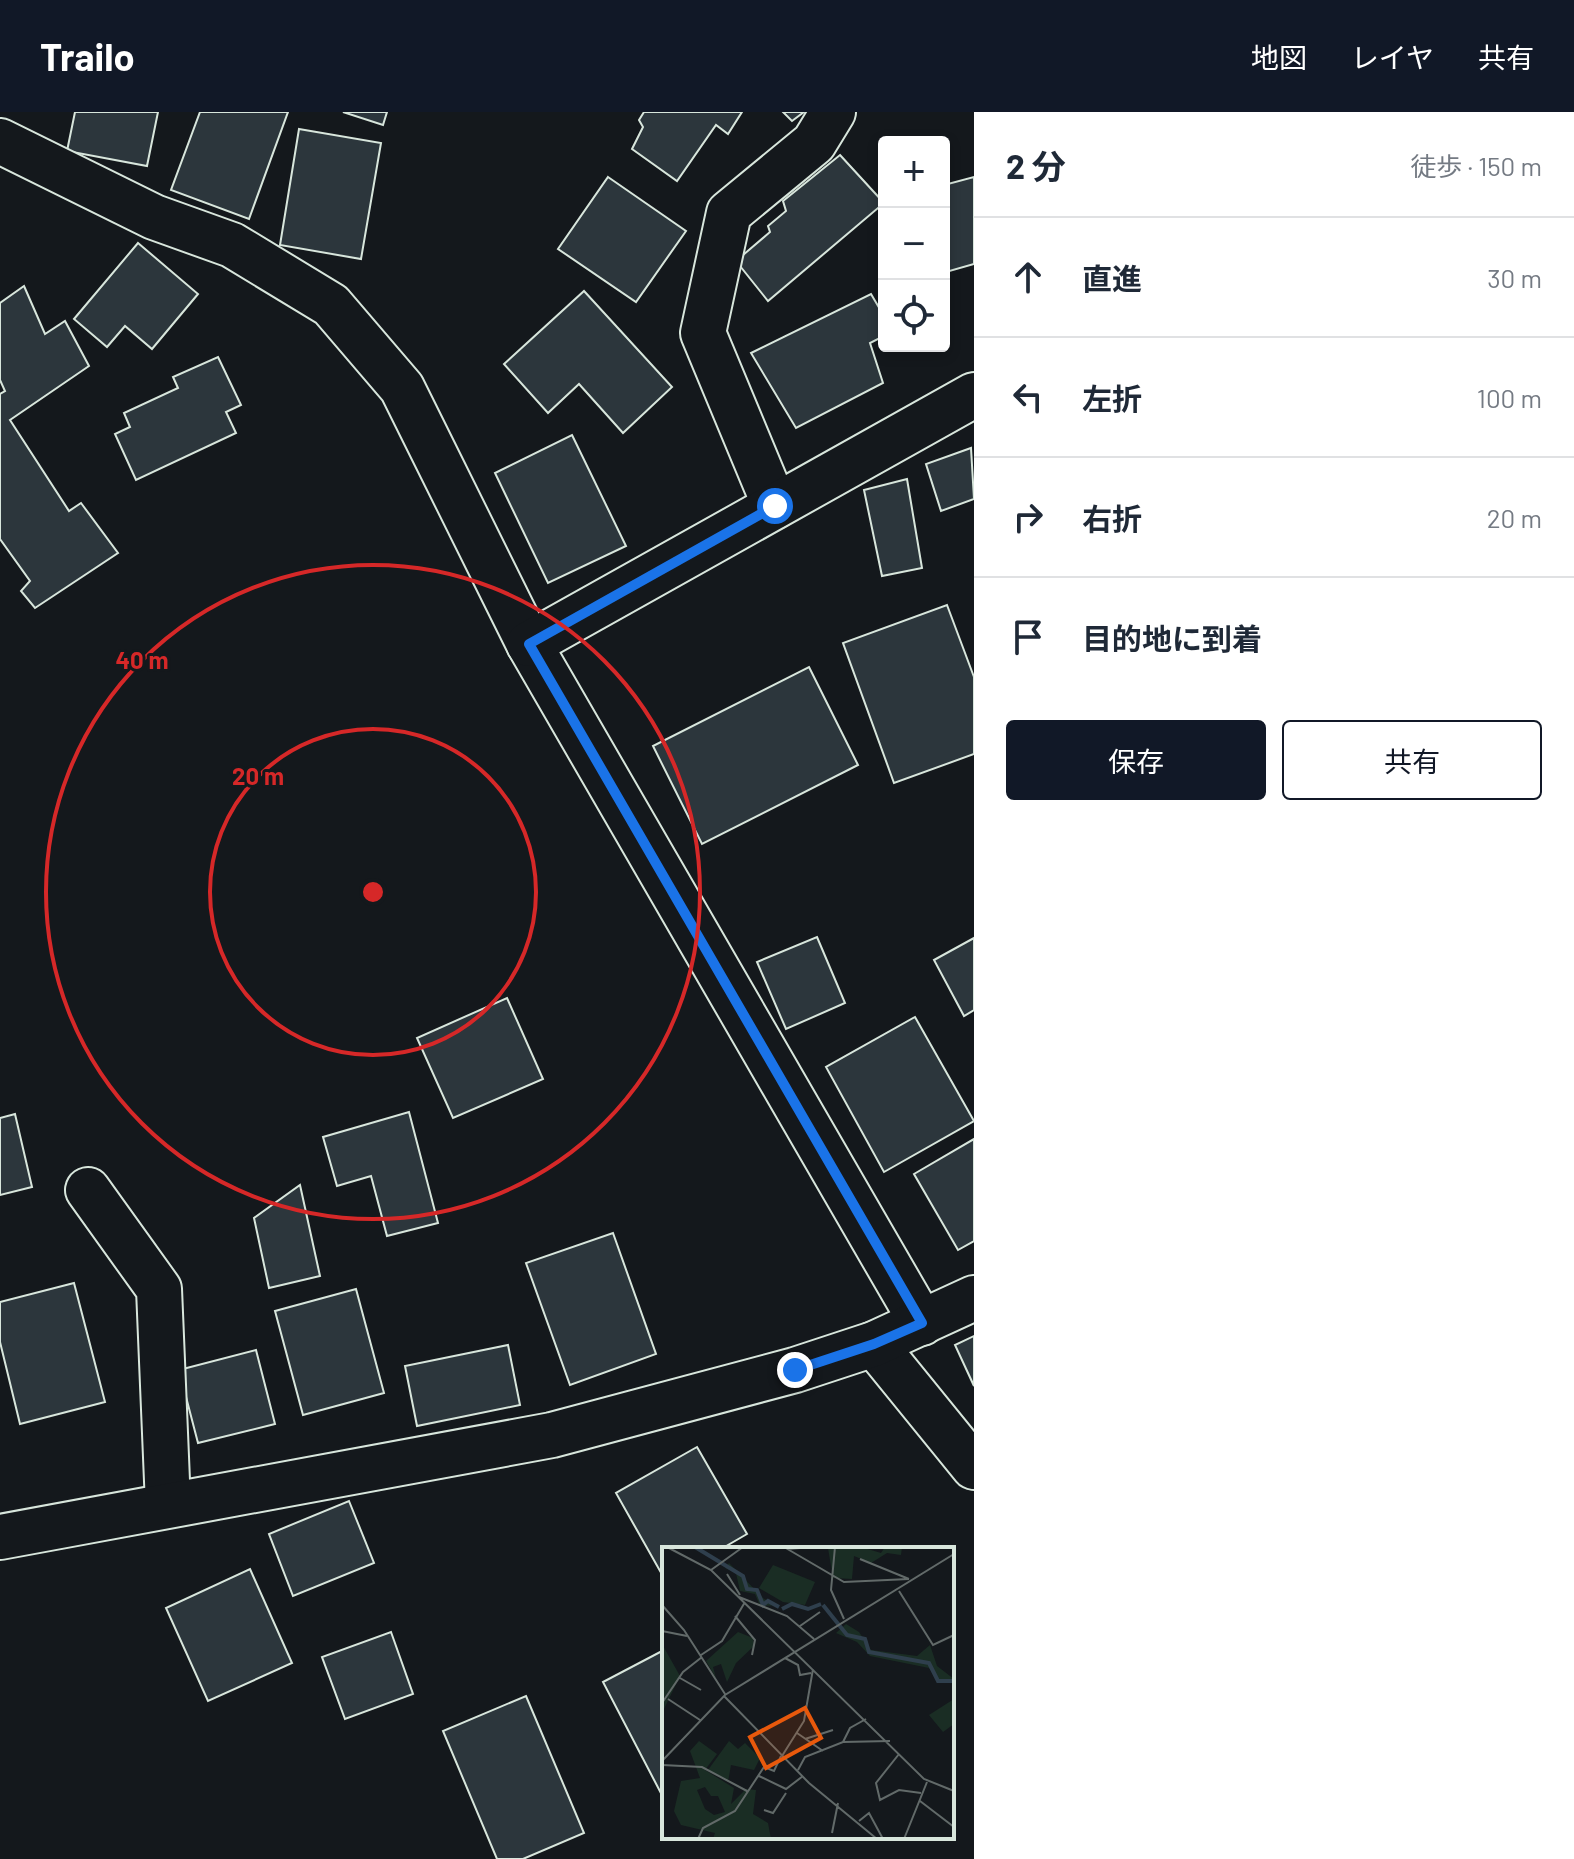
<!DOCTYPE html>
<html lang="ja">
<head>
<meta charset="utf-8">
<style>
  :root { --surface:#fff; --page:#f2f2f3; --text:#1f2937; --muted:#747a83; --line:#e0e1e3; --accent:#111827 }
  body { margin:0; font-family:Barlow,"Noto Sans JP",sans-serif; background:var(--page); color:var(--text) }
  .controls { position:absolute; right:24px; top:24px; display:grid; overflow:hidden; border-radius:8px; box-shadow:0 4px 12px #0003 }
  .controls button { width:72px; height:72px; display:grid; place-items:center; padding:0; border:0; border-bottom:2px solid var(--line); background:var(--surface); color:var(--text); font:40px sans-serif }
  .stop { position:absolute; width:24px; height:24px; margin:-18px; border:6px solid #1a73e8; border-radius:50%; background:#fff }
  .stop.end { background:#1a73e8; border-color:#fff; box-shadow:0 2px 8px #0008 }
  .list { margin:0; padding:0; list-style:none }
  h2 { display:flex; justify-content:space-between; align-items:center; height:104px; margin:0; padding:0 32px; font-size:34px }
  h2 small { font-size:26px; font-weight:400; color:var(--muted) }
  .list li { display:grid; grid-template-columns:52px 1fr auto; gap:24px; align-items:center; box-sizing:border-box; height:120px; padding:0 32px; border-top:2px solid var(--line) }
  .list b { display:block; font-size:30px; white-space:nowrap }
  .list em { font-size:26px; font-style:normal; color:var(--muted) }
  .actions { display:flex; gap:16px; padding:24px 32px }
  .actions a { flex:1; padding:18px 0; border:2px solid var(--accent); border-radius:8px; text-align:center; font-size:28px; color:var(--accent) }
  .actions .main { background:var(--accent); color:#fff }
  .icon { flex:none; width:44px; height:44px; fill:none; stroke:currentColor; stroke-width:2; stroke-linecap:round; stroke-linejoin:round }
  .map { position:relative; flex:none; width:974px; height:1747px; overflow:hidden }
  header { display:flex; align-items:center; gap:48px; box-sizing:border-box; height:112px; padding:0 40px; background:var(--accent); color:#fff }
  header strong { font-size:38px }
  nav { display:flex; gap:44px; margin-inline-start:auto; font-size:28px }
  main { display:flex }
  aside { flex:1; background:var(--surface) }
  .map>svg:first-child { display:block }
  .building { fill:#2c363c; stroke:#d8e6dc; stroke-width:2 }
  .lines { fill:none; stroke-linecap:round; stroke-linejoin:round }
  .street-casing { stroke:#d8e6dc; stroke-width:48 }
  .street { stroke:#14181c; stroke-width:44 }
  .route { stroke:#1a73e8; stroke-width:10 }
  .ring { fill:none; stroke:#d62828; stroke-width:4 }
  .inset-river { fill:none; stroke:#2f3f4d; stroke-width:4 }
  .inset-road { fill:none; stroke:#626a69; stroke-width:2 }
  .view { fill:#e8590c; fill-opacity:0.15; stroke:#e8590c; stroke-width:4 }
  .inset-edge { fill:none; stroke:#d8e6dc; stroke-width:4 }
  .centre { fill:#d62828; stroke:#14181c; stroke-width:4 }
  .ring-label { font-size:24px; text-anchor:middle; font-weight:bold; fill:#d62828; stroke:#14181c; stroke-width:6; stroke-linejoin:round; paint-order:stroke }
</style>
</head>
<body>
<header>
<strong>Trailo</strong>
<nav><a>地図</a><a>レイヤ</a><a>共有</a></nav>
</header>
<main>
<div class="map">
<svg width="974" height="1747" viewBox="0 0 974 1747">
  <rect width="100%" height="100%" fill="#14181c"/>
  <!-- building -->
  <g class="building">
    <path d="M 75,0 L 158,0 L 147,54 L 67,39 Z"/>
    <path d="M 200,0 L 288,0 L 249,107 L 171,78 Z"/>
    <path d="M 343,0 L 387,0 L 383,13 Z"/>
    <path d="M 644,0 L 742,0 L 728,22 L 716,13 L 677,69 L 632,37 L 643,15 L 639,8 Z"/>
    <path d="M 783,0 L 804,0 L 792,9 Z"/>
    <path d="M 299,17 L 381,31 L 361,147 L 280,133 Z"/>
    <path d="M 840,43 L 884,91 L 768,189 L 736,149 L 770,120 L 768,114 L 786,99 L 783,89 Z"/>
    <path d="M 608,65 L 686,119 L 636,190 L 558,137 Z"/>
    <path d="M 974,65 L 974,152 L 946,160 L 944,73 Z"/>
    <path d="M 138,131 L 198,182 L 152,237 L 125,214 L 107,235 L 74,207 Z"/>
    <path d="M 24,174 L 45,222 L 65,209 L 89,254 L 10,308 L 69,399 L 81,391 L 118,441 L 35,496 L 21,479 L 30,469 L 0,427 L 0,282 L 5,279 L 0,268 L 0,191 Z"/>
    <path d="M 584,179 L 672,275 L 623,321 L 579,272 L 548,301 L 504,252 Z"/>
    <path d="M 871,182 L 884,204 L 884,224 L 870,231 L 883,271 L 796,316 L 751,241 Z"/>
    <path d="M 218,245 L 241,293 L 226,300 L 236,321 L 136,368 L 115,322 L 130,315 L 124,301 L 178,276 L 173,265 Z"/>
    <path d="M 572,323 L 626,434 L 548,471 L 495,361 Z"/>
    <path d="M 971,336 L 974,387 L 941,399 L 926,352 Z"/>
    <path d="M 907,367 L 922,456 L 882,464 L 864,378 Z"/>
    <path d="M 947,493 L 974,565 L 974,642 L 894,671 L 843,531 Z"/>
    <path d="M 809,555 L 858,653 L 702,732 L 653,634 Z"/>
    <path d="M 817,825 L 845,891 L 786,917 L 757,850 Z"/>
    <path d="M 974,826 L 974,898 L 964,904 L 934,848 Z"/>
    <path d="M 507,886 L 543,967 L 453,1006 L 417,926 Z"/>
    <path d="M 915,905 L 974,1009 L 884,1060 L 826,955 Z"/>
    <path d="M 409,1000 L 438,1111 L 387,1124 L 371,1064 L 337,1074 L 323,1025 Z"/>
    <path d="M 15,1002 L 32,1075 L 0,1083 L 0,1006 Z"/>
    <path d="M 974,1027 L 974,1129 L 958,1138 L 914,1062 Z"/>
    <path d="M 300,1073 L 320,1164 L 269,1176 L 254,1106 Z"/>
    <path d="M 613,1121 L 656,1242 L 570,1273 L 526,1151 Z"/>
    <path d="M 74,1171 L 105,1290 L 20,1312 L 0,1230 L 0,1190 Z"/>
    <path d="M 356,1177 L 384,1281 L 303,1303 L 275,1199 Z"/>
    <path d="M 974,1224 L 974,1274 L 955,1233 Z"/>
    <path d="M 508,1233 L 520,1293 L 417,1314 L 405,1254 Z"/>
    <path d="M 256,1238 L 275,1312 L 198,1331 L 179,1258 Z"/>
    <path d="M 697,1335 L 747,1422 L 721,1437 L 664,1437 L 664,1466 L 616,1381 Z"/>
    <path d="M 349,1389 L 374,1451 L 293,1484 L 269,1422 Z"/>
    <path d="M 250,1457 L 292,1551 L 208,1589 L 166,1496 Z"/>
    <path d="M 391,1520 L 413,1582 L 345,1607 L 322,1545 Z"/>
    <path d="M 664,1538 L 664,1687 L 603,1570 Z"/>
    <path d="M 526,1584 L 584,1721 L 523,1747 L 497,1747 L 443,1619 Z"/>
  </g>
  <g class="lines">
    <defs>
      <g id="street">
        <path d="M 0,29 L 154,105 L 232,133 L 331,193 L 402,276 L 529,532 L 922,1211"/>
        <path d="M 775,394 L 703,221 L 729,101 L 814,31 L 833,0"/>
        <path d="M 529,532 L 974,283"/>
        <path d="M 88,1078 L 159,1177 L 168,1393"/>
        <path d="M 874,1232 L 974,1355"/>
        <path d="M 0,1425 L 552,1323 L 795,1258 L 874,1232 L 974,1186"/>
      </g>
    </defs>
    <!-- street casing -->
    <use href="#street" class="street-casing"/>
    <!-- street -->
    <use href="#street" class="street"/>
  </g>
  <g class="lines">
    <!-- route -->
    <path class="route" d="M 775,394 L 529,532 L 922,1211 L 874,1232 L 795,1258"/>
  </g>
  <!-- distance rings -->
  <g class="ring">
    <circle cx="373" cy="780" r="163"/>
    <circle cx="373" cy="780" r="327"/>
  </g>
  <!-- overview -->
  <g transform="translate(662 1435)">
    <rect width="292" height="292" fill="#14181c"/>
    <path d="M 199,0 L 219,6 L 223,0 L 240,0 L 239,8 L 225,6 L 209,16 L 192,9 L 190,32 L 171,31 L 166,1 ZM 67,16 L 102,52 L 117,58 L 98,59 L 93,47 L 78,44 L 74,26 L 63,21 ZM 111,18 L 153,35 L 143,58 L 121,55 L 97,41 ZM 184,77 L 197,85 L 209,103 L 255,109 L 268,98 L 275,119 L 292,132 L 278,136 L 267,121 L 208,109 L 195,95 L 174,86 ZM 76,85 L 91,91 L 92,99 L 74,116 L 65,135 L 59,117 L 51,120 L 54,131 L 44,114 ZM 0,97 L 18,129 L 0,166 ZM 292,152 L 292,177 L 281,185 L 267,168 ZM 37,194 L 55,207 L 43,223 L 72,241 L 69,257 L 84,242 L 94,243 L 91,267 L 106,276 L 109,292 L 51,292 L 53,286 L 19,278 L 12,264 L 19,234 L 38,231 L 28,204 ZM 43,240 L 49,249 L 56,249 L 63,265 L 52,268 L 43,262 L 35,243 ZM 67,194 L 76,202 L 83,196 L 98,211 L 92,223 L 69,218 L 66,235 L 46,223 Z" fill="#1a2d24" fill-rule="evenodd"/>
    <path class="inset-river" d="M 33,0 L 81,29 L 85,42 L 95,43 L 101,58 L 106,54 L 117,60M 161,58 L 185,88 L 203,92 L 207,105 L 267,116 L 276,134 L 292,134M 120,62 L 130,57 L 146,62 L 159,57"/>
    <path class="inset-road" d="M 5,0 L 49,23 L 262,232 L 292,244M 122,0 L 182,35 L 247,32M 173,0 L 169,43 L 182,72M 126,2 L 151,0M 198,12 L 247,32M 49,23 L 81,0M 65,27 L 78,48M 237,44 L 271,98 L 292,88M 77,50 L 125,69 L 152,92M 0,58 L 22,83 L 63,147M 73,69 L 93,93 L 90,108M 138,79 L 158,65M 0,84 L 25,89M 39,108 L 60,94 L 83,55M 123,111 L 136,118 L 138,128 L 149,126M 18,131 L 39,143M 62,149 L 147,236 L 215,292M 6,152 L 38,173M 0,156 L 21,125 L 40,110M 135,186 L 161,204M 143,192 L 171,183M 181,195 L 188,181 L 204,172M 237,207 L 214,236 L 218,253 L 237,243 L 259,246M 120,209 L 142,174 L 151,122M 0,214 L 63,148 L 292,7M 0,218 L 40,220 L 85,244M 136,223 L 143,210 L 181,195 L 228,194M 97,229 L 124,242 L 141,229M 258,254 L 292,280M 102,263 L 111,266 L 124,246M 197,274 L 207,266 L 221,292M 170,286 L 176,256M 36,292 L 41,281 L 73,264 L 102,220 L 112,224 L 119,209M 242,292 L 265,235"/>
    <path class="view" d="M 143,161 L 159,191 L 104,221 L 88,190 Z"/>
    <rect width="292" height="292" class="inset-edge"/>
  </g>
  <circle cx="373" cy="780" r="12" class="centre"/>
  <g class="ring-label">
    <text x="142" y="557">40 m</text>
    <text x="258" y="673">20 m</text>
  </g>
</svg>
<div class="controls">
<button>+</button>
<button>−</button>
<button><svg class="icon" aria-label="locate" viewBox="0 0 24 24"><circle cx="12" cy="12" r="6"/><path d="M12 2v4M12 18v4M2 12h4M18 12h4"/></svg></button>
</div>
<div class="stop" style="left:775px;top:394px"></div>
<div class="stop end" style="left:795px;top:1258px"></div>
</div>
<aside>
<h2>2 分<small>徒歩 · 150 m</small></h2>
<ul class="list">
<li><svg class="icon" aria-label="ahead" viewBox="0 0 24 24"><path d="M12 20V5M6 11l6-6 6 6"/></svg><div><b>直進</b></div><em>30 m</em></li>
<li><svg class="icon" aria-label="left" viewBox="0 0 24 24"><path d="M17 20v-9H6M10 6l-5 5 5 5"/></svg><div><b>左折</b></div><em>100 m</em></li>
<li><svg class="icon" aria-label="right" viewBox="0 0 24 24"><path d="M7 20v-9h11M14 6l5 5-5 5"/></svg><div><b>右折</b></div><em>20 m</em></li>
<li><svg class="icon" aria-label="arrive" viewBox="0 0 24 24"><path d="M6 21V4h12l-3 4 3 4H6"/></svg><div><b>目的地に到着</b></div></li>
</ul>
<div class="actions"><a class="main">保存</a><a>共有</a></div>
</aside>
</main>
</body>
</html>
